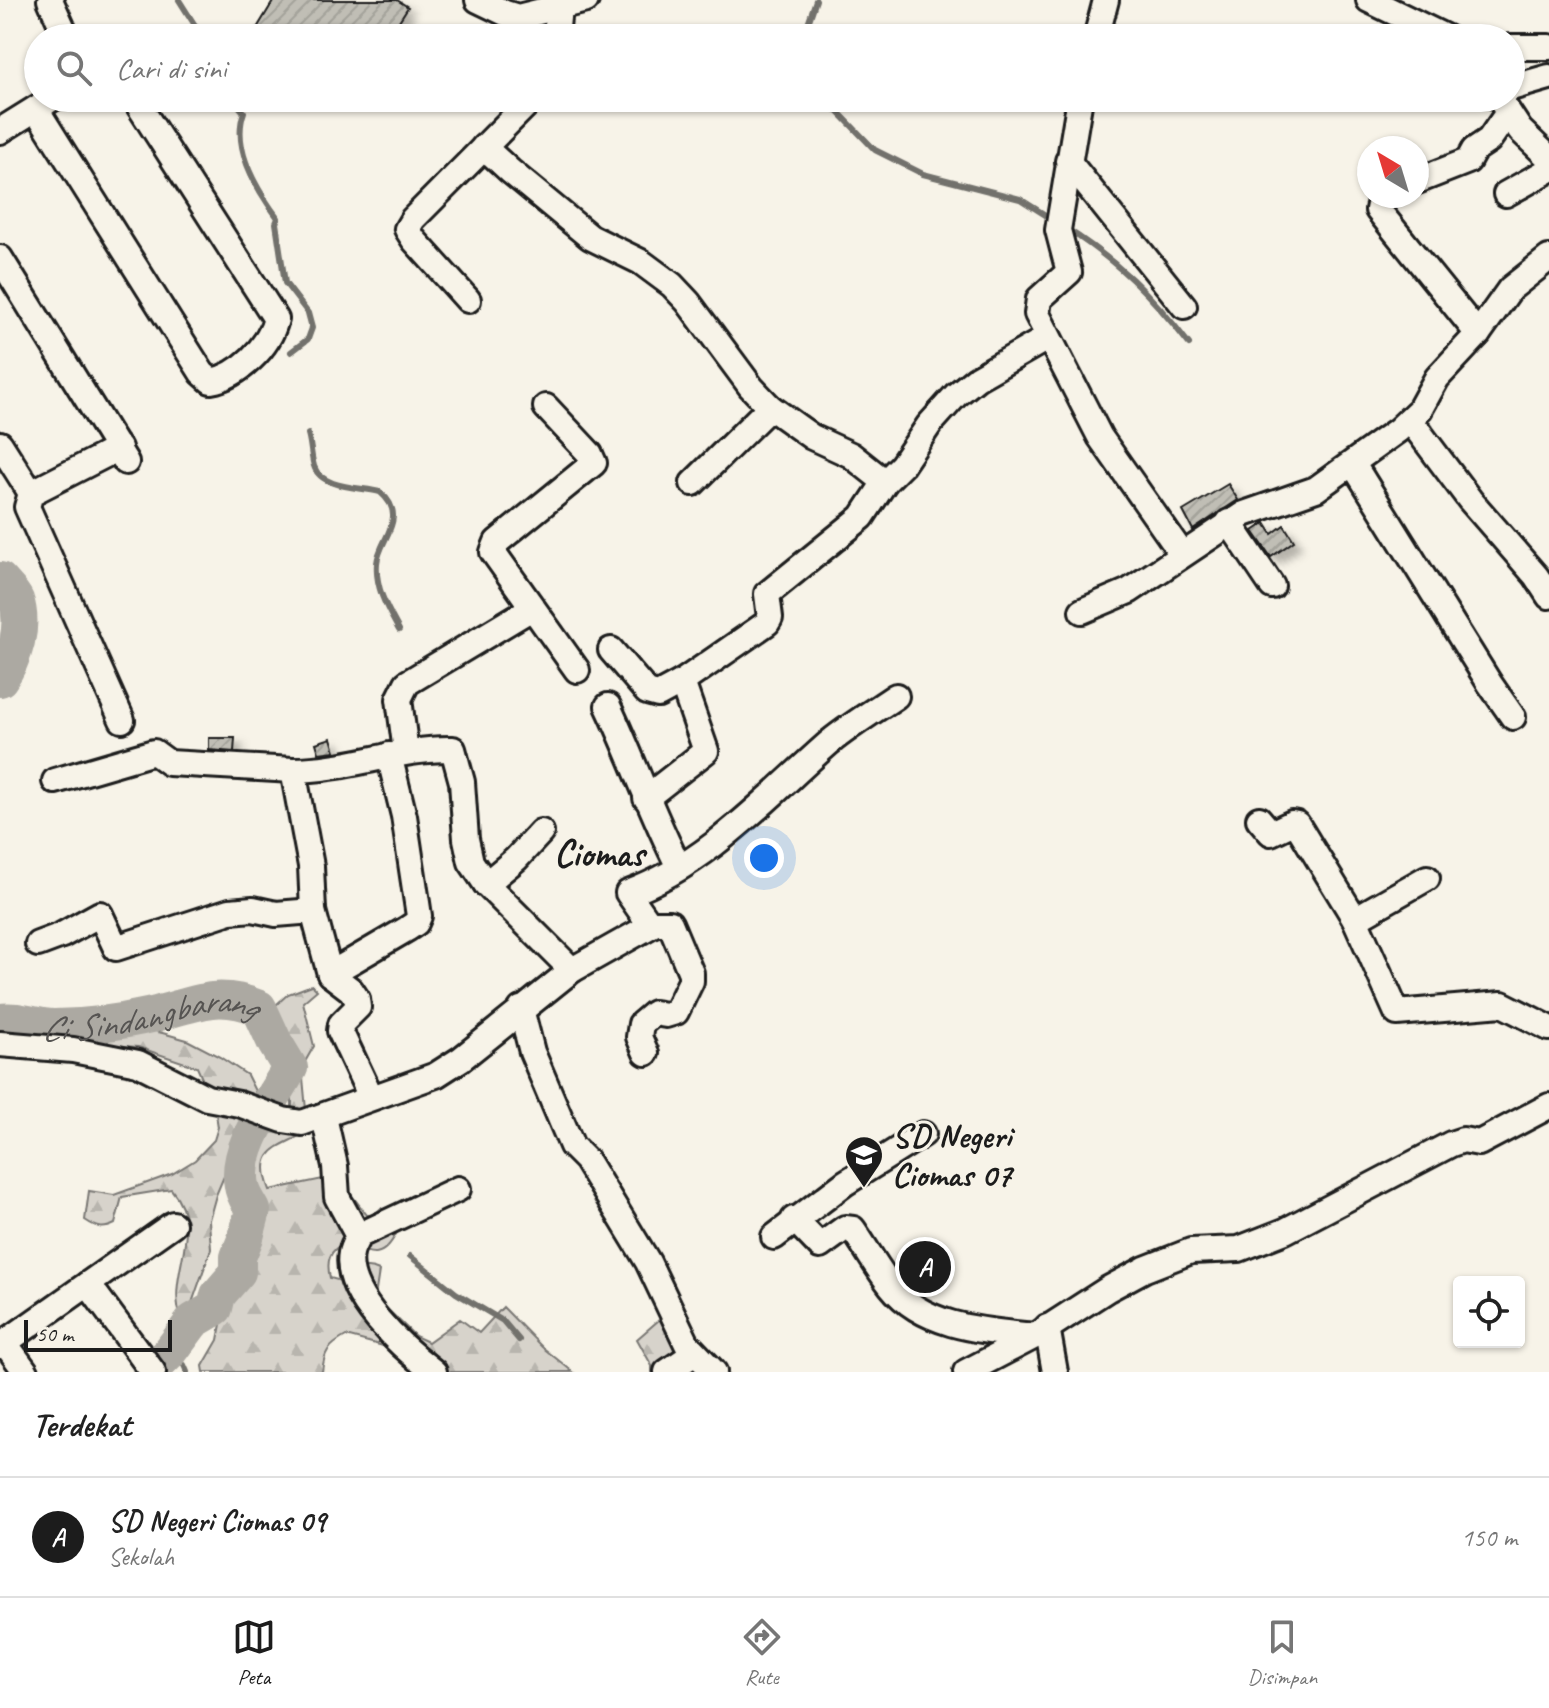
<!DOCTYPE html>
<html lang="id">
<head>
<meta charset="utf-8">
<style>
  :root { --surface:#fff; --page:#f6f6f6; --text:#222; --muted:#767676; --line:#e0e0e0; --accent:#1c1c1c }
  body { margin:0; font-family:Caveat,sans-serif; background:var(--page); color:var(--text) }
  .controls { position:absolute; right:24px; bottom:24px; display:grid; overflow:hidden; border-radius:8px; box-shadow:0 2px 6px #0004 }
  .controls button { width:72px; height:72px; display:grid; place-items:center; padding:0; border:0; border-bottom:2px solid var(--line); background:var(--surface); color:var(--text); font:40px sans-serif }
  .compass { position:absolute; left:1357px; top:136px; width:72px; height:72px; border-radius:50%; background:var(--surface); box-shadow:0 2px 6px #0004; rotate:322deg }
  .scale { position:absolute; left:24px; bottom:20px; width:148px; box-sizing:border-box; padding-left:8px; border:4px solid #1c1c1c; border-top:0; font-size:22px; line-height:28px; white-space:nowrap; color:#1c1c1c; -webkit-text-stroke:6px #f7f3e8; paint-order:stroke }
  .you { position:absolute; left:764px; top:858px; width:28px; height:28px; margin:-20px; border:6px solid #fff; border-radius:50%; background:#1a73e8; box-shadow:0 0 0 12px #1a73e833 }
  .badge { display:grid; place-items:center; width:52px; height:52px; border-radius:50%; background:var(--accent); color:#fff; font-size:26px; font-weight:700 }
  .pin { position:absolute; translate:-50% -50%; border:4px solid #fff; box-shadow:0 2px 8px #0006 }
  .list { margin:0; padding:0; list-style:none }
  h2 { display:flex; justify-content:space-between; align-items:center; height:104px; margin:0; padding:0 32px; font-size:34px }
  h2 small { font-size:26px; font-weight:400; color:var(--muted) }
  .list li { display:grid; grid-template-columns:52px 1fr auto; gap:24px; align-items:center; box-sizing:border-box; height:120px; padding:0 32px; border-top:2px solid var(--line) }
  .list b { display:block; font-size:30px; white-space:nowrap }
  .list p { margin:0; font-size:26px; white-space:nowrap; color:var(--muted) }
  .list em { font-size:26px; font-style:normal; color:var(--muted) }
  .icon { flex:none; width:44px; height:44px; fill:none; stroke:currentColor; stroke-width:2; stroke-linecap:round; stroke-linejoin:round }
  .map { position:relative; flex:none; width:1549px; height:1372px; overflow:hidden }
  .search { position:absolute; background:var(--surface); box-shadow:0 2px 6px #0004; left:24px; right:24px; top:24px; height:88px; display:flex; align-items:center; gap:20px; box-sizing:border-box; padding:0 28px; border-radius:44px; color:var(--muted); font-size:30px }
  .sheet { height:224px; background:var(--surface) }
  nav { display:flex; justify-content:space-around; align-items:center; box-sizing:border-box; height:112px; border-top:2px solid var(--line); background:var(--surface); font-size:22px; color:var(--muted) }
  nav a { display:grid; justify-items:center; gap:4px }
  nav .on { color:var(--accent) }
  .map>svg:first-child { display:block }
  .forest { fill:url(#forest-firs); stroke:#7a7874; stroke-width:2 }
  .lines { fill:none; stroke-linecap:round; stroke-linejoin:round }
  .stream { stroke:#72716c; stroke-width:6 }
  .river { stroke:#aca9a2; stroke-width:36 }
  .building { fill:url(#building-hatch); stroke:#1c1c1c; stroke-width:2; filter:url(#shadow) }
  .minor-casing { stroke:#1c1c1c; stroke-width:30 }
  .minor { stroke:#f7f3e8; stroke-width:24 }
  .labels { text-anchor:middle; stroke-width:6; stroke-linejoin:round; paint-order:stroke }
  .poi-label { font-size:34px; font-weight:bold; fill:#1c1c1c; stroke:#f7f3e8; text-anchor:start }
  .water-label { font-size:36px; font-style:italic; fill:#565452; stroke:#f7f3e8 }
  .quarter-label { font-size:38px; font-weight:bold; fill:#1c1c1c; stroke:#f7f3e8 }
</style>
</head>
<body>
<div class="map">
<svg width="1549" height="1372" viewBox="0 0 1549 1372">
  <defs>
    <pattern id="forest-firs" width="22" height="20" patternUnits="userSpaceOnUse" patternTransform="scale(2)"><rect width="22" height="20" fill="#d7d3cb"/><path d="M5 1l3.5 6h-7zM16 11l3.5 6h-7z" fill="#b8b5ae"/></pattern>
    <pattern id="building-hatch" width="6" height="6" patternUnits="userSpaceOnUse" patternTransform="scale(2)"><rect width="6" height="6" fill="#c0beb5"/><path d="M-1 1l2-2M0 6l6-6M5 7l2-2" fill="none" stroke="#a4a39b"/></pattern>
    <filter id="shadow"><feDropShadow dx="7" dy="7" stdDeviation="4" flood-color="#0004"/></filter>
  </defs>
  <rect width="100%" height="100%" fill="#f7f3e8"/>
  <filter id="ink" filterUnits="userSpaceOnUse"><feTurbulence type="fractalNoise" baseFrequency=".0125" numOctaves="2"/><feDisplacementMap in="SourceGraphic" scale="16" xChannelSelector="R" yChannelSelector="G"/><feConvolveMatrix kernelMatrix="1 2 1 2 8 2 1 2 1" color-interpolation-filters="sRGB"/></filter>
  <g filter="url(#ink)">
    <!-- forest -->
    <g class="forest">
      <path d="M 312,985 L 317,990 L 303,1002 L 314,1046 L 302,1067 L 308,1131 C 282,1148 253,1147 270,1190 L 337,1176 L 367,1215 L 374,1215 L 381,1208 L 392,1217 L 397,1232 C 382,1262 371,1254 345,1243 C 329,1250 326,1261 330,1278 L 341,1281 C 355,1272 363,1263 379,1271 L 375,1297 L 415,1336 L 428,1342 L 460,1319 L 479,1333 L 503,1307 L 542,1347 L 573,1372 L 438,1372 L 413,1354 L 346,1336 C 328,1346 324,1352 322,1372 L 204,1372 L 203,1366 L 218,1340 L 226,1298 L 250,1261 L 260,1220 L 252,1186 L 257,1136 L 264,1125 L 292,1114 L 292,1080 L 294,1068 L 263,1006 L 277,1004 L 288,994 Z"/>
      <path d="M 122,1028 L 145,1028 L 187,1040 L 220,1057 L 247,1075 L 255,1091 L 256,1097 L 249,1117 L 216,1195 L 209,1220 L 211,1249 L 187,1317 L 181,1318 C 165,1274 207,1231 171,1189 L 122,1197 L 115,1224 C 103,1230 97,1228 85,1220 L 89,1191 L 114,1195 L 172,1174 L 195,1160 L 214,1140 L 218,1127 L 215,1108 L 197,1067 L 138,1047 L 106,1045 L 111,1035 Z"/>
      <path d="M 674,1307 L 687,1372 L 652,1372 L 652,1366 L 637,1339 Z"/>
    </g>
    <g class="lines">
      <!-- stream -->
      <g class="stream">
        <path d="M 179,0 L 203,38"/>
        <path d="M 803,38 L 816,0"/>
        <path d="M 232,98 L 244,112 C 231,148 257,190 278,218 L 276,223 L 285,283 L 308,313 L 312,328 L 308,339 L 291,352"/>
        <path d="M 825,98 L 875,150 L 923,174 L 1020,199 L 1055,221"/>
        <path d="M 1064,227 C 1116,260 1152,295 1189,344"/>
        <path d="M 308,434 C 311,444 311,456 314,466 C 321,489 362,487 380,492 C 410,517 379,539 377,563 C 375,588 387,608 399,630"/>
        <path d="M 410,1256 L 456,1293 L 503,1321 L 519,1340"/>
        <path d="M 170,1352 L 184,1365 L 187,1372"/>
      </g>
      <!-- river -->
      <g class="river">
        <path d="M 0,580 C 5,586 13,593 16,600 C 25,626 15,658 0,679"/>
        <path id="s1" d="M 0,1021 C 20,1018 35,1027 54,1027 C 87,1027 121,1022 152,1015 C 195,1005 215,990 259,1008 L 275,1043 L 290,1068 C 272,1101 234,1147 242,1186 C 243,1195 249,1202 253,1210 L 246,1237 L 238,1257 L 238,1272 L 218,1295 L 215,1308 L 193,1321 L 170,1352 L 150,1372"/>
      </g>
    </g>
    <!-- building -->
    <g class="building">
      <path d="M 274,0 L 397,0 L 408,7 L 388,38 L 251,38 Z"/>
      <path d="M 1228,484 L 1238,500 L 1193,530 L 1183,511 Z"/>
      <path d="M 1265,523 L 1272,534 L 1284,525 L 1294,541 L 1271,557 L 1253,531 Z"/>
      <path d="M 209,738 L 235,738 L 234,752 L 209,750 Z"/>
      <path d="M 331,738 L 335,751 L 319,753 L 316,743 Z"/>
    </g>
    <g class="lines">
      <defs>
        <g id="minor">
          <path d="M 50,0 L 67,38"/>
          <path d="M 478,0 L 505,13 L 518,17 L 586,0"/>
          <path d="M 1369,0 L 1447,38"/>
          <path d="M 556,38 L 559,7"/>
          <path d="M 1096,38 L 1106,0"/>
          <path d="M 1511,47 L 1549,47"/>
          <path d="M 1511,88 L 1549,77"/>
          <path d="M 1080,98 L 1058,230 L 1069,272 L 1039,299 L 1037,314 L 1100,437 L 1182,554"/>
          <path d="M 1499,98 L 1520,130 L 1549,158"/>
          <path d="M 36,109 L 202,373 L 211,381 C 239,376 269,347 276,319 L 134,98"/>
          <path d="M 0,131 L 53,98"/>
          <path d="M 484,147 L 510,171 L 590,237 L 641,262 L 672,285 L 688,302 L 751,387 L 770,407 L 812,437 L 851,455 L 885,482"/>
          <path d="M 1068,161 L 1184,306"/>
          <path d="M 1417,181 L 1468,161 L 1474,150 L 1489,140 L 1507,114"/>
          <path d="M 1506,194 L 1549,170"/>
          <path d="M 1386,196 L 1380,200 L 1378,210 L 1478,334"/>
          <path d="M 0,258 L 126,462"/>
          <path d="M 468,300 L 414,240 L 407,229 L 413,219 L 533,98"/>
          <path d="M 546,407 L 590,454 L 594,463 L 497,542 L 493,552 L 577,670"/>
          <path d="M 1410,420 L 1470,500 L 1536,576 L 1549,596"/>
          <path d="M 0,444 L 31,493 L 27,507 L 122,720"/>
          <path d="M 1353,464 L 1490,684 L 1513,717"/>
          <path d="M 693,483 L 770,407"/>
          <path d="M 31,493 L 119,448"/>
          <path d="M 1229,522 L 1272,586"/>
          <path d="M 1082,611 L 1129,591 L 1244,514 L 1316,489 L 1398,430 L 1420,409 L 1437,378 L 1478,334 L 1510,289 L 1549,258"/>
          <path d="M 611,650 L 647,692 L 658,695 L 682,682 L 767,623 L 770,618 L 767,594 L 862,517 L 885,482 L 902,465 L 929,425 L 956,395 L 977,378 L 1047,338"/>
          <path d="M 608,706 C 633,759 652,814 679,867"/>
          <path d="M 406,752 L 399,699 L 407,683 L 532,608"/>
          <path d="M 55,781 L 154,752 L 169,763 L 293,770"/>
          <path d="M 646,798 L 706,751 L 682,682"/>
          <path d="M 1259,819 L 1271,833 L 1292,823 L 1297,824 L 1355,919 L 1397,1013 L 1502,1004 L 1549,1028"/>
          <path d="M 486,884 L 516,859 L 541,832"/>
          <path d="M 1355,919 L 1427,878"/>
          <path d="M 38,944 L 62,935 L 100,914 L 116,948 L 230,911 L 253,909 L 276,914 L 313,911"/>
          <path d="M 330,974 L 407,929 L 416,923 L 419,916 L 404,816 L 389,755"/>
          <path d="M 521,1009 L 532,1052 L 572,1146 L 586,1160 L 648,1262 L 687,1344 L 714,1372"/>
          <path d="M 0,1044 L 73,1050 L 138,1063 L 207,1098 L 239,1104 L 283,1120 L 302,1123 L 436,1075 L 461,1059 L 572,970"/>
          <path d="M 646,1053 L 639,1037 L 641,1024 L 654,1013 L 666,1015 L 676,1012 L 691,981 L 691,973 L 670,923 L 649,923 L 628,893 C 708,864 768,796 830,742 C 851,725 874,711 896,696"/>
          <path d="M 371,1097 L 340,1031 L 341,1024 L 358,1007 L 357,999 L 351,990 L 330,974 L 313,911 L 311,866 L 293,770 C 347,770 399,748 453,749 L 462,782 L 466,839 L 471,862 L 486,884 L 572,970 L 652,925"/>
          <path d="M 324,1117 L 335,1166 L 337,1197 L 358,1236 C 356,1241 352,1247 351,1253 C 343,1296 404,1349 434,1372"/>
          <path d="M 794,1219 L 820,1246 L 845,1228 L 853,1229 C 866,1248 877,1268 891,1286 C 924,1328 986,1331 1035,1336"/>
          <path d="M 358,1236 L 458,1189"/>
          <path d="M 774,1237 L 845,1183 L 923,1134"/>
          <path d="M 88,1284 L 153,1372"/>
          <path d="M 1047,1327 L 1055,1372"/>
          <path d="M 5,1343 L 26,1372"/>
          <path d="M 0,1346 L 173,1224"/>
          <path d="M 667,1372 L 695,1353"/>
          <path d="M 966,1372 L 1035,1336 L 1108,1289 L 1145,1269 L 1191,1251 L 1239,1249 L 1285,1231 L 1451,1144 L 1463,1140 L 1479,1143 L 1549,1106"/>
        </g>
      </defs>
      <!-- minor casing -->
      <use href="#minor" class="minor-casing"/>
      <!-- minor -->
      <use href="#minor" class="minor"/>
    </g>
  </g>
  <!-- icons -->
  <defs>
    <symbol id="school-pin" viewBox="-11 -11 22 30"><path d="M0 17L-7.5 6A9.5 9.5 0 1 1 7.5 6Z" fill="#1c1c1c" stroke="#f7f3e8"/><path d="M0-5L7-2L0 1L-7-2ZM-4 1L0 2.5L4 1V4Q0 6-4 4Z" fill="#fff"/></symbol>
  </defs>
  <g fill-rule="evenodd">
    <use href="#school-pin" x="842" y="1133" width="44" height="60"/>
  </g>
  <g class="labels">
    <!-- poi labels -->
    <g class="poi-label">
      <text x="892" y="1147">SD Negeri<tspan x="892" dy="39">Ciomas 07</tspan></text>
    </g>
    <!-- water labels -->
    <g class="water-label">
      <text dy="13" stroke="none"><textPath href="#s1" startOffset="152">Ci Sindangbarang</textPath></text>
    </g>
    <!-- quarter labels -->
    <g class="quarter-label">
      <text x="599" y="866">Ciomas</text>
    </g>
  </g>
</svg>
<div class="controls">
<button><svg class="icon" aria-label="locate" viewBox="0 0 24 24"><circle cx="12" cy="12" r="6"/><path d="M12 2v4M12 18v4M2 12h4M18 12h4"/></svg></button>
</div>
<svg class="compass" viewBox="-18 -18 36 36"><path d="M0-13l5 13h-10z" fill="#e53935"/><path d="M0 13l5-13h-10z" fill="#767676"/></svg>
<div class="scale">50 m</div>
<div class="you"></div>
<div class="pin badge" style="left:925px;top:1267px">A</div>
<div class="search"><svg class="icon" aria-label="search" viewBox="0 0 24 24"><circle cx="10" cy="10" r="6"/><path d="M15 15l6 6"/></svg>Cari di sini</div>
</div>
<section class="sheet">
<h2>Terdekat<small></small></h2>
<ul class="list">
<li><span class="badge">A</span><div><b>SD Negeri Ciomas 09</b><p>Sekolah</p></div><em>150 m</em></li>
</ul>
</section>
<nav>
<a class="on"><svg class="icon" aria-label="map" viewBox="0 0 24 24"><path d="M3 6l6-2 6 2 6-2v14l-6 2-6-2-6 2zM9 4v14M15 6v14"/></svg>Peta</a>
<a><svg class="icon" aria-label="directions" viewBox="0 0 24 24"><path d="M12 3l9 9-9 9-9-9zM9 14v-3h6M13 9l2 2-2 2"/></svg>Rute</a>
<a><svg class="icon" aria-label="saved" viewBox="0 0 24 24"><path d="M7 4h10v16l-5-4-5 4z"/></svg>Disimpan</a>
</nav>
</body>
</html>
